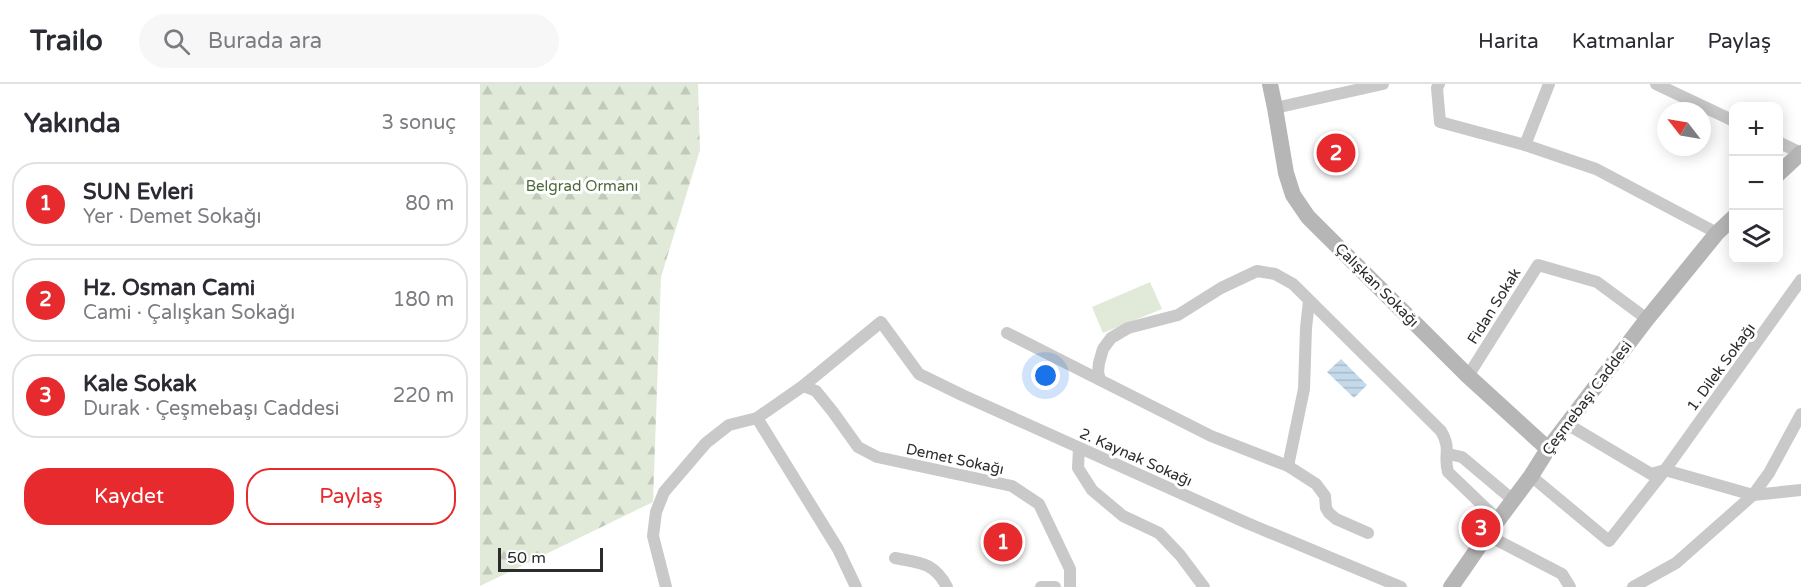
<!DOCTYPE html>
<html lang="tr">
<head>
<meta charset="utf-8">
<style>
  :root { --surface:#fff; --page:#f7f7f7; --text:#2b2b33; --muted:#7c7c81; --line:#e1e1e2; --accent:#e62a2e }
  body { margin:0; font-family:"Varela Round",sans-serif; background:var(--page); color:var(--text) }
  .controls { position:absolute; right:18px; top:18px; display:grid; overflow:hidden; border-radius:12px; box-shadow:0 3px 15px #0003 }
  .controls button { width:54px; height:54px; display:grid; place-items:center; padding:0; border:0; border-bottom:2px solid var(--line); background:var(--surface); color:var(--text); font:30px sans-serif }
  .compass { position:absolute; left:1177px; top:18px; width:54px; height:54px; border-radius:50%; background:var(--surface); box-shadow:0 3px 15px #0003; rotate:301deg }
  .scale { position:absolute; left:18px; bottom:15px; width:105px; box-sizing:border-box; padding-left:6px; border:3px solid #2c2c2c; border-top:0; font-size:16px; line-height:21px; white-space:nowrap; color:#2c2c2c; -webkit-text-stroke:4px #fff; paint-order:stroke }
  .you { position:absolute; left:566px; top:292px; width:21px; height:21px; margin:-15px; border:4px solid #fff; border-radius:50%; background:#1a73e8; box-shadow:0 0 0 9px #1a73e833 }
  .badge { display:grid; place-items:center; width:39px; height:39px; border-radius:50%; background:var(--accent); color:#fff; font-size:20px; font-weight:700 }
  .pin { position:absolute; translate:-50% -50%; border:3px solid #fff; box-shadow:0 2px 6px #0006 }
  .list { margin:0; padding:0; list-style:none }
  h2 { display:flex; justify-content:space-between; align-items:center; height:78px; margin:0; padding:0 24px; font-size:26px }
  h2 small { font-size:20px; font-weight:400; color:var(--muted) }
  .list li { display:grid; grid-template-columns:39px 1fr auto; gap:18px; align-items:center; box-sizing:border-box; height:84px; margin:0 12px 12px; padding:0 12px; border:2px solid var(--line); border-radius:24px }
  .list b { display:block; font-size:22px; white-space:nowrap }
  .list p { margin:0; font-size:20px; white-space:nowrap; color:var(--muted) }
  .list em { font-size:20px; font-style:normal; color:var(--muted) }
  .actions { display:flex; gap:12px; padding:18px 24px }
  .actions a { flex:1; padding:14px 0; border:2px solid var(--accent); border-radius:24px; text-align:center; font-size:21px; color:var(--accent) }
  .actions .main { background:var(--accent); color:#fff }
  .icon { flex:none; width:33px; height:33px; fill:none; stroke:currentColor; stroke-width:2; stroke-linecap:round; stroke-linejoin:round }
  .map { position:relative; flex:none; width:1321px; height:503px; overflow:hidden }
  header { display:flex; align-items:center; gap:36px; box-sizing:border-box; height:84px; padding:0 30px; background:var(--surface); border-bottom:2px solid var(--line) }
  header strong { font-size:28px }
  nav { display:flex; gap:33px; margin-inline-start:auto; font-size:21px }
  .search { width:420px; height:54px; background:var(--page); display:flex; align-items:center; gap:15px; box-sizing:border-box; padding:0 21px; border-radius:33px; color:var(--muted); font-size:22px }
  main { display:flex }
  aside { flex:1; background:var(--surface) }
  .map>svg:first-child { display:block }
  .forest { fill:url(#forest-firs) }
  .park { fill:#e1ead9 }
  .water { fill:url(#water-rules) }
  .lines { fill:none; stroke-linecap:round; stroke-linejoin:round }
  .street { stroke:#c9c9c9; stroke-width:12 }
  .secondary { stroke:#b6b6b6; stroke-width:16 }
  .labels { text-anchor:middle; stroke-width:6; stroke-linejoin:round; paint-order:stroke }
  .park-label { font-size:15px; fill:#4c6739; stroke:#fff }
  .street-label { font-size:15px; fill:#2c2c2c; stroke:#fff }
</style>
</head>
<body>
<header>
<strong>Trailo</strong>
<div class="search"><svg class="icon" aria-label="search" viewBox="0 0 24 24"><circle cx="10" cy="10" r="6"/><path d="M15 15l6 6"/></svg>Burada ara</div>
<nav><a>Harita</a><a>Katmanlar</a><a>Paylaş</a></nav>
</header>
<main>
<aside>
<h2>Yakında<small>3 sonuç</small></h2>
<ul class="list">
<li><span class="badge">1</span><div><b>SUN Evleri</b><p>Yer · Demet Sokağı</p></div><em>80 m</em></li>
<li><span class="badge">2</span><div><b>Hz. Osman Cami</b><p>Cami · Çalışkan Sokağı</p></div><em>180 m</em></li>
<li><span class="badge">3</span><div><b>Kale Sokak</b><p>Durak · Çeşmebaşı Caddesi</p></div><em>220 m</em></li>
</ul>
<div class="actions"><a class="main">Kaydet</a><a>Paylaş</a></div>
</aside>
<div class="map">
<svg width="1321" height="503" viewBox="0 0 1321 503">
  <defs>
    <pattern id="forest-firs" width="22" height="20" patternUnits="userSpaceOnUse" patternTransform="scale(1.5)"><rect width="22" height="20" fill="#e1ead9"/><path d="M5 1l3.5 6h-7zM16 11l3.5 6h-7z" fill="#c1c9ba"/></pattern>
    <pattern id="water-rules" width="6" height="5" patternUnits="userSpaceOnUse" patternTransform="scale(1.5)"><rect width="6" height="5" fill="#c4daeb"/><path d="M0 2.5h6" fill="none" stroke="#a9bbca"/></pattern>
  </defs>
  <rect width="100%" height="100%" fill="#fff"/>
  <!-- forest -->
  <path class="forest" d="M 0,0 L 218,0 L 220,66 L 181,193 L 173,418 L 0,502 Z"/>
  <!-- park -->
  <path class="park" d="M 670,198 L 682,225 L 623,249 L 612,223 Z"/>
  <!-- water -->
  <path class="water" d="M 861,275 L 887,301 L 874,314 L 847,288 Z"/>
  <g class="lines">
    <!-- street -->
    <g class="street">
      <path d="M 959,0 L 957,4 L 960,38 L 1045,61 L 1116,85 L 1237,149"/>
      <path d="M 1176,0 L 1254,37"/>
      <path d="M 795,24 L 903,0"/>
      <path d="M 1298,58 L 1321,69"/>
      <path d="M 1045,61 L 1069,0"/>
      <path d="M 527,249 L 620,296"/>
      <path d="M 988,292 L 1058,181 L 1117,198 L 1167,235"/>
      <path d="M 323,302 L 336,307 L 353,328 L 378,363 L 397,373 L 532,402 L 559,420 L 590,485 L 590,503"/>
      <path d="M 277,334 L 358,465 L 376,503"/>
      <path d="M 1087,340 L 1171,390 L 1185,386"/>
      <path d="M 599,364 L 598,384 L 612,406 L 643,432 L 679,449 L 700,471 L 724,503"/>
      <path d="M 968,370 L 982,373 L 1033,416"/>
      <path d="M 808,382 L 824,305 L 826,244 L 829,217"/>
      <path d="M 1185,386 L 1273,411 L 1321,406"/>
      <path d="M 1051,392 L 1129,457 L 1185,386 L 1321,196"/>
      <path d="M 888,449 L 856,435 L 849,429 L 846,424 L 845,412 L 836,400 L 808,382 L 731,352 L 620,296 L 618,288 L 619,279 L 623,265 L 631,254 L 648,244 L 698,231 L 741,204 L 777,187 L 795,190 L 813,200 L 961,347 C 972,366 963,371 968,388 L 1018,436"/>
      <path d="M 1007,451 L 1082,490 L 1090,503"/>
      <path d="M 415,474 C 440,479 454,478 467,503"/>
      <path d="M 186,503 L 173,452 L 176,428 L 184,408 L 226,359 L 249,341 L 277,334 L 323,302 L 401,238 L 439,290 L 482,311 L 767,439 L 921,503"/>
      <path d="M 561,503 L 575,503"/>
      <path d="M 1153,503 L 1196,479 L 1273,411 L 1289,389 L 1321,330"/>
    </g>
    <!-- secondary -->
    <g class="secondary">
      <path d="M 790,0 L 795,24 L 806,89 L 813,111 L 828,133 L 988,292 L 1068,365"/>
      <path d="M 1298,90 L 1321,69"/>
      <path d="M 971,503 L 1007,451 L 1051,392 L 1068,365 L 1167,235 L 1237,149 L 1254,133"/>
    </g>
  </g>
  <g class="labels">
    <!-- park labels -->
    <g class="park-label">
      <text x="102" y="107">Belgrad Ormanı</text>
    </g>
    <!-- street labels -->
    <g class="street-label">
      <text transform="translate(897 201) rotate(45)" y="5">Çalışkan Sokağı</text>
      <text transform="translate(1014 222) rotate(-58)" y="5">Fidan Sokak</text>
      <text transform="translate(1241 283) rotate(-54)" y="5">1. Dilek Sokağı</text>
      <text transform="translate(1107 314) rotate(-53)" y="5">Çeşmebaşı Caddesi</text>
      <text transform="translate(656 373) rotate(24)" y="5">2. Kaynak Sokağı</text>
      <text transform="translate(475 375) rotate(12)" y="5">Demet Sokağı</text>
    </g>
  </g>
</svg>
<div class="controls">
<button>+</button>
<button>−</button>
<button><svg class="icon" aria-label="layers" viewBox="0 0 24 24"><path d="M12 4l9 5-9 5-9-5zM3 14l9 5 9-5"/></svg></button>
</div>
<svg class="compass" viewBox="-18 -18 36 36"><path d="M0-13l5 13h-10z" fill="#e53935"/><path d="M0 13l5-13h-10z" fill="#7c7c81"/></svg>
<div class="scale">50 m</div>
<div class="you"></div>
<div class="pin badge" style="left:523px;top:458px">1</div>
<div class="pin badge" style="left:856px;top:69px">2</div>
<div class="pin badge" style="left:1001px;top:444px">3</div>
</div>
</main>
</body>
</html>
